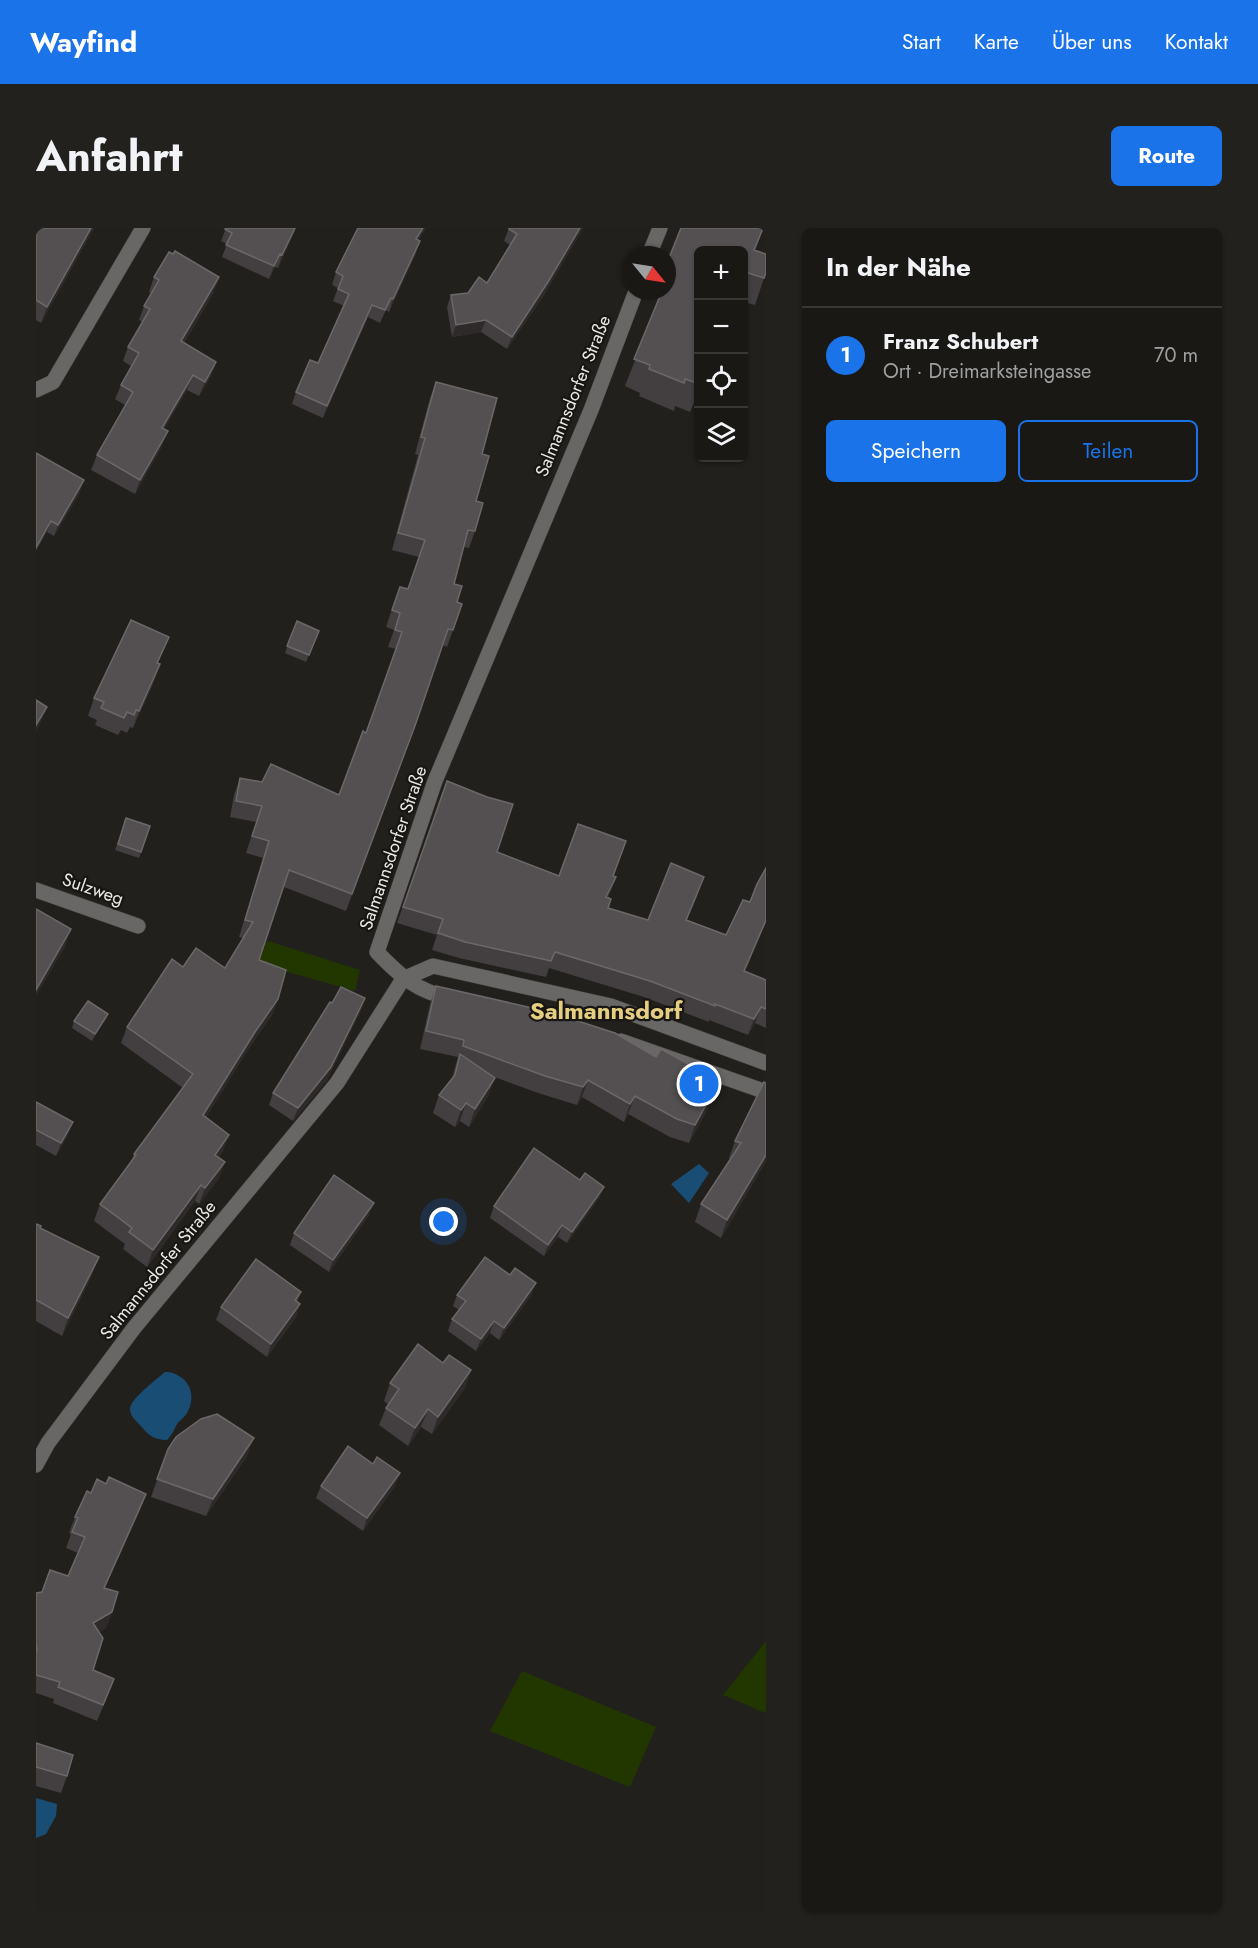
<!DOCTYPE html>
<html lang="de">
<head>
<meta charset="utf-8">
<style>
  :root { --surface:#1a1815; --page:#23211e; --text:#f1f3f6; --muted:#9fa0a0; --line:#383734; --accent:#1a73e8 }
  body { margin:0; font-family:Jost,sans-serif; background:var(--page); color:var(--text) }
  .controls { position:absolute; right:18px; top:18px; display:grid; overflow:hidden; border-radius:9px; box-shadow:0 2px 4px #0004 }
  .controls button { width:54px; height:54px; display:grid; place-items:center; padding:0; border:0; border-bottom:2px solid var(--line); background:var(--surface); color:var(--text); font:30px sans-serif }
  .compass { position:absolute; left:586px; top:18px; width:54px; height:54px; border-radius:50%; background:var(--surface); box-shadow:0 2px 4px #0004; rotate:120deg }
  .you { position:absolute; left:408px; top:994px; width:21px; height:21px; margin:-15px; border:4px solid #fff; border-radius:50%; background:#1a73e8; box-shadow:0 0 0 9px #1a73e833 }
  .badge { display:grid; place-items:center; width:39px; height:39px; border-radius:50%; background:var(--accent); color:#fff; font-size:20px; font-weight:700 }
  .pin { position:absolute; translate:-50% -50%; border:3px solid #fff; box-shadow:0 2px 6px #0006 }
  .list { margin:0; padding:0; list-style:none }
  h2 { display:flex; justify-content:space-between; align-items:center; height:78px; margin:0; padding:0 24px; font-size:26px }
  h2 small { font-size:20px; font-weight:400; color:var(--muted) }
  .list li { display:grid; grid-template-columns:39px 1fr auto; gap:18px; align-items:center; box-sizing:border-box; height:96px; padding:0 24px; border-top:2px solid var(--line) }
  .list b { display:block; font-size:22px; white-space:nowrap }
  .list p { margin:0; font-size:20px; white-space:nowrap; color:var(--muted) }
  .list em { font-size:20px; font-style:normal; color:var(--muted) }
  .actions { display:flex; gap:12px; padding:18px 24px }
  .actions a { flex:1; padding:14px 0; border:2px solid var(--accent); border-radius:9px; text-align:center; font-size:21px; color:var(--accent) }
  .actions .main { background:var(--accent); color:#fff }
  .icon { flex:none; width:33px; height:33px; fill:none; stroke:currentColor; stroke-width:2; stroke-linecap:round; stroke-linejoin:round }
  .map { position:relative; flex:none; width:730px; height:1684px; overflow:hidden; border-radius:9px }
  header { display:flex; align-items:center; gap:36px; box-sizing:border-box; height:84px; padding:0 30px; background:var(--accent); color:#fff }
  header strong { font-size:28px }
  nav { display:flex; gap:33px; margin-inline-start:auto; font-size:21px }
  .intro { display:flex; align-items:center; justify-content:space-between; box-sizing:border-box; height:144px; padding:0 36px }
  h1 { margin:0; font-size:42px }
  .button { padding:15px 27px; border-radius:9px; background:var(--accent); color:#fff; font-size:21px; font-weight:700 }
  main { display:flex; gap:36px; padding:0 36px }
  aside { flex:1; background:var(--surface); border-radius:9px; box-shadow:0 2px 4px #0004 }
  .map>svg:first-child { display:block }
  .green { fill:#223700 }
  .water { fill:#194d74 }
  .lines { fill:none; stroke-linecap:round; stroke-linejoin:round }
  .minor-casing { stroke:#3e3c38; stroke-width:16 }
  .minor { stroke:#686765; stroke-width:15 }
  .wall { fill:#433e40 }
  .shaded-wall { fill:#2e2a2a }
  .building { fill:#545052; stroke:#6c6869; stroke-width:1.5 }
  .labels { text-anchor:middle; stroke-width:4.5; stroke-linejoin:round; paint-order:stroke }
  .street-label { font-size:18px; fill:#e9e8e5; stroke:#181613 }
  .district-label { font-size:24px; font-weight:bold; fill:#e6ce81; stroke:#181613 }
</style>
</head>
<body>
<header>
<strong>Wayfind</strong>
<nav><a>Start</a><a>Karte</a><a>Über uns</a><a>Kontakt</a></nav>
</header>
<div class="intro"><h1>Anfahrt</h1><a class="button">Route</a></div>
<main>
<div class="map">
<svg width="730" height="1684" viewBox="0 0 730 1684">
  <rect width="100%" height="100%" fill="#22201c"/>
  <!-- green -->
  <g class="green">
    <path d="M 232,713 L 324,742 L 319,763 L 217,734 L 228,716 Z"/>
    <path d="M 730,1413 L 730,1485 L 687,1467 Z"/>
    <path d="M 486,1443 L 620,1499 L 594,1559 L 454,1503 Z"/>
  </g>
  <!-- water -->
  <g class="water">
    <path d="M 663,936 L 673,945 L 653,975 L 635,956 Z"/>
    <path d="M 129,1144 C 136,1144 140,1146 146,1150 C 157,1158 158,1174 151,1185 C 149,1189 144,1192 141,1196 C 138,1202 136,1207 131,1212 C 118,1212 112,1207 104,1197 C 100,1193 94,1188 94,1181 C 94,1171 120,1152 129,1144 Z"/>
    <path d="M 0,1570 L 21,1576 L 20,1588 L 10,1606 L 0,1610 Z"/>
  </g>
  <g class="lines">
    <defs>
      <g id="minor">
        <path d="M 613,27 L 624,0"/>
        <path d="M 0,162 L 17,154 L 107,0"/>
        <path d="M 0,662 L 102,698"/>
        <path d="M 367,751 L 397,738 L 575,778 L 730,835"/>
        <path d="M 416,771 C 381,763 366,750 341,724 L 399,553 L 555,182 L 600,63"/>
        <path d="M 585,813 L 730,864"/>
        <path d="M 0,1237 L 12,1215 L 98,1100 L 301,855 L 367,751"/>
      </g>
    </defs>
    <!-- minor casing -->
    <use href="#minor" class="minor-casing"/>
    <!-- minor -->
    <use href="#minor" class="minor"/>
  </g>
  <!-- wall -->
  <g class="wall">
    <path d="M 0,0 L 58,0 L 5,95 L 0,92 Z"/>
    <path d="M 190,0 L 260,0 L 242,40 L 239,39 L 233,51 L 186,29 L 191,16 L 185,13 Z"/>
    <path d="M 390,0 L 382,12 L 380,25 L 353,84 L 350,82 L 344,95 L 332,89 L 287,190 L 256,176 L 260,164 L 282,135 L 308,78 L 297,73 L 302,60 L 296,57 L 300,44 Z"/>
    <path d="M 473,0 L 547,0 L 508,67 L 471,121 L 445,104 L 416,109 L 411,79 L 415,67 L 432,65 L 451,55 L 474,17 L 468,13 Z"/>
    <path d="M 645,0 L 728,0 L 719,23 L 728,50 L 719,77 L 708,74 L 708,22 L 663,22 L 663,163 L 654,184 L 639,178 L 638,183 L 603,168 L 604,165 L 589,158 L 624,68 L 620,66 L 621,63 L 631,63 L 631,35 Z"/>
    <path d="M 118,49 L 178,64 L 148,115 L 175,148 L 163,168 L 151,162 L 128,201 L 126,218 L 99,266 L 55,242 L 61,227 L 89,177 L 79,171 L 85,157 L 95,138 L 87,133 L 92,119 L 106,94 L 103,92 L 108,78 L 115,65 L 113,64 Z"/>
    <path d="M 400,154 L 446,226 L 440,273 L 439,303 L 433,320 L 428,319 L 418,356 L 421,374 L 417,402 L 411,419 L 406,417 L 380,495 L 310,683 L 248,659 L 223,732 L 242,771 L 236,787 L 213,820 L 170,889 L 187,923 L 183,929 L 183,950 L 163,976 L 159,973 L 111,1039 L 87,1021 L 89,1016 L 58,993 L 64,976 L 95,934 L 98,926 L 147,860 L 85,815 L 91,799 L 147,739 L 189,740 L 208,710 L 203,709 L 227,630 L 210,625 L 220,594 L 194,589 L 198,567 L 204,550 L 303,567 L 330,505 L 360,421 L 352,419 L 358,402 L 350,399 L 358,375 L 364,359 L 372,361 L 383,329 L 356,322 L 382,227 L 379,226 L 394,170 Z"/>
    <path d="M 0,225 L 44,264 L 18,308 L 11,304 Z"/>
    <path d="M 261,393 L 281,409 L 270,434 L 249,425 Z"/>
    <path d="M 133,409 L 122,435 L 118,454 L 97,500 L 94,499 L 91,505 L 85,502 L 82,507 L 59,497 L 61,492 L 52,488 L 58,470 Z"/>
    <path d="M 411,553 L 461,624 L 523,648 L 577,648 L 580,649 L 572,670 L 572,680 L 612,692 L 662,666 L 651,692 L 690,707 L 714,674 L 730,640 L 730,694 L 709,743 L 730,752 L 730,800 L 719,795 L 712,807 L 673,792 L 673,794 L 608,769 L 513,740 L 510,749 L 423,730 L 396,722 L 401,707 L 361,695 Z"/>
    <path d="M 90,590 L 114,598 L 103,630 L 79,622 Z"/>
    <path d="M 400,758 L 620,829 L 683,853 L 677,871 L 653,915 L 634,909 L 592,886 L 588,894 L 546,869 L 541,877 L 502,865 L 456,848 L 459,850 L 452,868 L 433,899 L 424,893 L 419,899 L 397,885 L 403,867 L 416,850 L 422,829 L 384,821 L 394,776 Z"/>
    <path d="M 329,770 L 325,782 L 291,852 L 257,893 L 233,877 L 237,865 L 296,775 Z"/>
    <path d="M 72,786 L 69,792 L 56,813 L 36,800 L 38,793 Z"/>
    <path d="M 730,855 L 730,933 L 685,1010 L 659,994 L 665,976 L 695,931 L 693,930 L 699,913 Z"/>
    <path d="M 0,874 L 32,907 L 20,928 L 0,917 Z"/>
    <path d="M 544,952 L 568,959 L 563,970 L 531,1015 L 522,1009 L 508,1028 L 454,990 L 458,978 Z"/>
    <path d="M 333,987 L 293,1044 L 254,1017 L 258,1005 Z"/>
    <path d="M 0,996 L 56,1047 L 26,1108 L 0,1093 Z"/>
    <path d="M 265,1064 L 261,1074 L 264,1076 L 260,1089 L 231,1129 L 180,1092 L 185,1079 Z"/>
    <path d="M 496,1066 L 463,1112 L 454,1105 L 440,1123 L 412,1103 L 416,1091 L 423,1082 L 417,1078 L 421,1067 Z"/>
    <path d="M 407,1135 L 435,1142 L 429,1160 L 396,1206 L 385,1199 L 372,1218 L 343,1197 L 350,1180 L 352,1176 L 348,1173 L 354,1155 Z"/>
    <path d="M 132,1221 L 211,1228 L 170,1288 L 115,1269 Z"/>
    <path d="M 70,1256 L 110,1266 L 104,1282 L 69,1360 L 76,1384 L 70,1400 L 63,1404 L 57,1442 L 72,1467 L 61,1493 L 17,1475 L 18,1471 L 0,1465 L 0,1365 L 6,1365 L 14,1342 L 32,1348 L 42,1325 L 30,1320 L 35,1306 L 33,1305 L 39,1289 L 55,1265 Z"/>
    <path d="M 285,1258 L 359,1258 L 327,1303 L 280,1270 Z"/>
    <path d="M 0,1515 L 31,1548 L 25,1565 L 0,1558 Z"/>
  </g>
  <!-- shaded-wall -->
  <g class="shaded-wall">
    <path d="M 55,0 L 58,0 L 5,95 L 11,79 Z"/>
    <path d="M 259,0 L 260,0 L 242,40 L 246,27 Z"/>
    <path d="M 387,0 L 390,0 L 376,24 L 380,11 Z"/>
    <path d="M 544,0 L 547,0 L 508,67 L 471,121 L 476,109 Z"/>
    <path d="M 727,0 L 728,0 L 710,44 L 718,22 Z"/>
    <path d="M 384,13 L 380,25 L 353,84 L 357,71 Z"/>
    <path d="M 244,26 L 239,39 L 233,51 L 238,38 Z"/>
    <path d="M 183,49 L 178,64 L 140,128 L 145,113 Z"/>
    <path d="M 336,77 L 332,89 L 287,190 L 291,178 Z"/>
    <path d="M 450,92 L 445,104 L 416,109 L 420,97 Z"/>
    <path d="M 180,134 L 175,148 L 163,168 L 169,154 Z"/>
    <path d="M 157,147 L 151,162 L 121,214 L 126,200 Z"/>
    <path d="M 132,203 L 126,218 L 99,266 L 104,252 Z"/>
    <path d="M 48,252 L 44,264 L 18,308 L 22,297 Z"/>
    <path d="M 15,293 L 11,304 L 0,324 L 0,320 Z"/>
    <path d="M 124,436 L 118,454 L 97,500 L 103,483 Z"/>
    <path d="M 11,479 L 4,496 L 0,504 L 0,497 Z"/>
    <path d="M 580,649 L 574,666 L 564,685 L 570,669 Z"/>
    <path d="M 730,692 L 730,694 L 702,759 L 708,743 Z"/>
    <path d="M 35,701 L 29,719 L 0,768 L 0,762 Z"/>
    <path d="M 329,770 L 325,782 L 291,852 L 257,893 L 262,880 Z"/>
    <path d="M 242,771 L 236,787 L 213,820 L 161,904 L 167,887 L 219,804 Z"/>
    <path d="M 725,779 L 719,795 L 712,807 L 718,791 Z"/>
    <path d="M 72,786 L 69,792 L 56,813 L 59,806 Z"/>
    <path d="M 459,850 L 452,868 L 433,899 L 439,881 Z"/>
    <path d="M 552,852 L 546,869 L 541,877 L 547,859 Z"/>
    <path d="M 683,853 L 677,871 L 653,915 L 659,897 Z"/>
    <path d="M 599,868 L 592,886 L 588,894 L 594,876 Z"/>
    <path d="M 430,875 L 424,893 L 419,899 L 425,882 Z"/>
    <path d="M 37,894 L 32,907 L 20,928 L 25,915 Z"/>
    <path d="M 193,907 L 187,923 L 173,943 L 179,927 Z"/>
    <path d="M 730,927 L 730,933 L 685,1010 L 691,992 Z"/>
    <path d="M 189,934 L 183,950 L 163,976 L 169,960 Z"/>
    <path d="M 165,957 L 159,973 L 111,1039 L 117,1022 Z"/>
    <path d="M 568,959 L 563,970 L 531,1015 L 536,1004 Z"/>
    <path d="M 338,975 L 333,987 L 293,1044 L 297,1032 Z"/>
    <path d="M 526,997 L 522,1009 L 508,1028 L 512,1017 Z"/>
    <path d="M 63,1029 L 56,1047 L 26,1108 L 32,1090 Z"/>
    <path d="M 500,1055 L 496,1066 L 463,1112 L 468,1100 Z"/>
    <path d="M 264,1076 L 260,1089 L 231,1129 L 235,1116 Z"/>
    <path d="M 458,1093 L 454,1105 L 440,1123 L 445,1111 Z"/>
    <path d="M 435,1142 L 429,1160 L 396,1206 L 402,1189 Z"/>
    <path d="M 392,1181 L 385,1199 L 372,1218 L 379,1200 Z"/>
    <path d="M 218,1210 L 211,1228 L 170,1288 L 177,1271 Z"/>
    <path d="M 364,1245 L 359,1258 L 327,1303 L 331,1290 Z"/>
    <path d="M 110,1266 L 104,1282 L 62,1376 L 68,1360 Z"/>
    <path d="M 76,1384 L 70,1400 L 51,1411 L 57,1395 Z"/>
  </g>
  <!-- building -->
  <g class="building">
    <path d="M 0,0 L 55,0 L 11,79 L 0,72 Z"/>
    <path d="M 190,0 L 259,0 L 246,27 L 244,26 L 238,38 L 190,17 L 196,5 L 189,1 Z"/>
    <path d="M 322,0 L 387,0 L 380,11 L 384,13 L 357,71 L 355,70 L 349,82 L 336,77 L 291,178 L 260,164 L 274,132 L 282,135 L 313,66 L 302,61 L 307,48 L 300,44 Z"/>
    <path d="M 473,0 L 544,0 L 512,54 L 476,109 L 450,92 L 420,97 L 415,67 L 432,65 L 443,49 L 451,55 L 481,6 L 473,1 Z"/>
    <path d="M 645,0 L 727,0 L 718,22 L 730,26 L 730,45 L 728,50 L 709,44 L 708,48 L 708,22 L 663,22 L 663,156 L 649,151 L 648,155 L 613,141 L 614,137 L 598,131 L 626,63 L 631,63 L 631,49 L 634,41 L 631,39 L 631,35 Z"/>
    <path d="M 139,23 L 183,49 L 145,113 L 180,134 L 169,154 L 157,147 L 126,200 L 132,203 L 104,252 L 61,227 L 97,164 L 85,157 L 103,125 L 92,119 L 114,81 L 108,78 L 123,52 L 118,49 L 133,24 L 137,26 Z"/>
    <path d="M 400,154 L 461,170 L 446,226 L 453,228 L 440,273 L 447,275 L 439,303 L 432,302 L 418,356 L 426,358 L 421,374 L 426,376 L 417,402 L 412,401 L 380,495 L 316,666 L 253,642 L 223,732 L 250,742 L 242,771 L 219,804 L 167,887 L 193,907 L 179,927 L 189,934 L 169,960 L 165,957 L 117,1022 L 93,1004 L 96,1000 L 64,976 L 100,927 L 98,926 L 157,846 L 91,799 L 136,731 L 147,739 L 160,720 L 189,740 L 217,694 L 209,692 L 233,613 L 216,608 L 226,578 L 200,573 L 204,550 L 226,554 L 235,536 L 303,567 L 327,503 L 330,505 L 366,404 L 359,402 L 364,385 L 356,382 L 364,359 L 372,361 L 389,312 L 362,305 L 389,210 L 385,209 Z"/>
    <path d="M 0,225 L 48,252 L 22,297 L 15,293 L 0,320 Z"/>
    <path d="M 95,392 L 133,409 L 121,435 L 124,436 L 103,483 L 100,482 L 98,487 L 91,484 L 88,490 L 65,480 L 68,474 L 58,470 Z"/>
    <path d="M 261,393 L 283,403 L 273,427 L 251,418 Z"/>
    <path d="M 0,472 L 11,479 L 0,497 Z"/>
    <path d="M 411,553 L 451,569 L 477,576 L 461,624 L 523,648 L 542,596 L 590,613 L 577,648 L 580,649 L 570,669 L 575,671 L 572,680 L 612,692 L 635,635 L 668,649 L 650,692 L 690,707 L 707,672 L 714,674 L 721,656 L 730,640 L 730,692 L 708,743 L 730,752 L 730,781 L 725,779 L 718,791 L 679,776 L 679,778 L 614,753 L 519,724 L 515,733 L 429,714 L 402,705 L 407,691 L 367,679 Z"/>
    <path d="M 90,590 L 114,598 L 105,624 L 82,616 Z"/>
    <path d="M 0,681 L 35,701 L 0,762 Z"/>
    <path d="M 400,758 L 514,784 L 579,805 L 620,829 L 625,821 L 683,853 L 659,897 L 641,891 L 599,868 L 594,876 L 552,852 L 547,859 L 509,848 L 427,818 L 428,812 L 390,803 Z"/>
    <path d="M 305,759 L 329,770 L 295,839 L 262,880 L 237,865 L 294,774 L 296,775 Z"/>
    <path d="M 52,773 L 72,786 L 59,806 L 38,793 Z"/>
    <path d="M 424,826 L 459,850 L 439,881 L 430,875 L 425,882 L 403,867 L 419,847 Z"/>
    <path d="M 728,854 L 730,855 L 730,927 L 691,992 L 665,976 L 705,915 L 699,913 Z"/>
    <path d="M 0,874 L 37,894 L 25,915 L 0,902 Z"/>
    <path d="M 498,920 L 544,952 L 549,945 L 568,959 L 536,1004 L 526,997 L 512,1017 L 458,978 Z"/>
    <path d="M 298,947 L 338,975 L 297,1032 L 258,1005 Z"/>
    <path d="M 0,996 L 5,998 L 4,1000 L 63,1029 L 32,1090 L 0,1072 Z"/>
    <path d="M 449,1029 L 474,1047 L 479,1040 L 500,1055 L 468,1100 L 458,1093 L 445,1111 L 416,1091 L 430,1073 L 421,1067 Z"/>
    <path d="M 220,1031 L 265,1064 L 259,1072 L 264,1076 L 235,1116 L 185,1079 Z"/>
    <path d="M 382,1116 L 407,1135 L 413,1127 L 435,1142 L 402,1189 L 392,1181 L 379,1200 L 350,1180 L 363,1161 L 354,1155 Z"/>
    <path d="M 181,1186 L 218,1210 L 177,1271 L 121,1251 L 132,1221 L 140,1209 L 165,1191 Z"/>
    <path d="M 312,1218 L 337,1236 L 341,1229 L 364,1245 L 331,1290 L 285,1258 Z"/>
    <path d="M 73,1249 L 110,1266 L 68,1360 L 82,1364 L 76,1384 L 57,1395 L 67,1410 L 57,1442 L 78,1451 L 67,1477 L 22,1459 L 24,1454 L 0,1447 L 0,1421 L 1,1422 L 0,1414 L 0,1365 L 6,1364 L 14,1342 L 32,1348 L 49,1309 L 36,1304 L 42,1290 L 39,1289 L 51,1263 L 55,1265 L 61,1251 L 70,1256 Z"/>
    <path d="M 0,1515 L 37,1527 L 31,1548 L 0,1539 Z"/>
  </g>
  <g class="labels">
    <!-- street labels -->
    <g class="street-label">
      <text transform="translate(537 168) rotate(-68)" y="6">Salmannsdorfer Straße</text>
      <text transform="translate(357 620) rotate(-71)" y="6">Salmannsdorfer Straße</text>
      <text transform="translate(57 661) rotate(19)" y="6">Sulzweg</text>
      <text transform="translate(122 1042) rotate(-51)" y="6">Salmannsdorfer Straße</text>
    </g>
    <!-- district labels -->
    <g class="district-label">
      <text x="570" y="791">Salmannsdorf</text>
    </g>
  </g>
</svg>
<div class="controls">
<button>+</button>
<button>−</button>
<button><svg class="icon" aria-label="locate" viewBox="0 0 24 24"><circle cx="12" cy="12" r="6"/><path d="M12 2v4M12 18v4M2 12h4M18 12h4"/></svg></button>
<button><svg class="icon" aria-label="layers" viewBox="0 0 24 24"><path d="M12 4l9 5-9 5-9-5zM3 14l9 5 9-5"/></svg></button>
</div>
<svg class="compass" viewBox="-18 -18 36 36"><path d="M0-13l5 13h-10z" fill="#e53935"/><path d="M0 13l5-13h-10z" fill="#9fa0a0"/></svg>
<div class="you"></div>
<div class="pin badge" style="left:663px;top:856px">1</div>
</div>
<aside>
<h2>In der Nähe<small></small></h2>
<ul class="list">
<li><span class="badge">1</span><div><b>Franz Schubert</b><p>Ort · Dreimarksteingasse</p></div><em>70 m</em></li>
</ul>
<div class="actions"><a class="main">Speichern</a><a>Teilen</a></div>
</aside>
</main>
</body>
</html>
